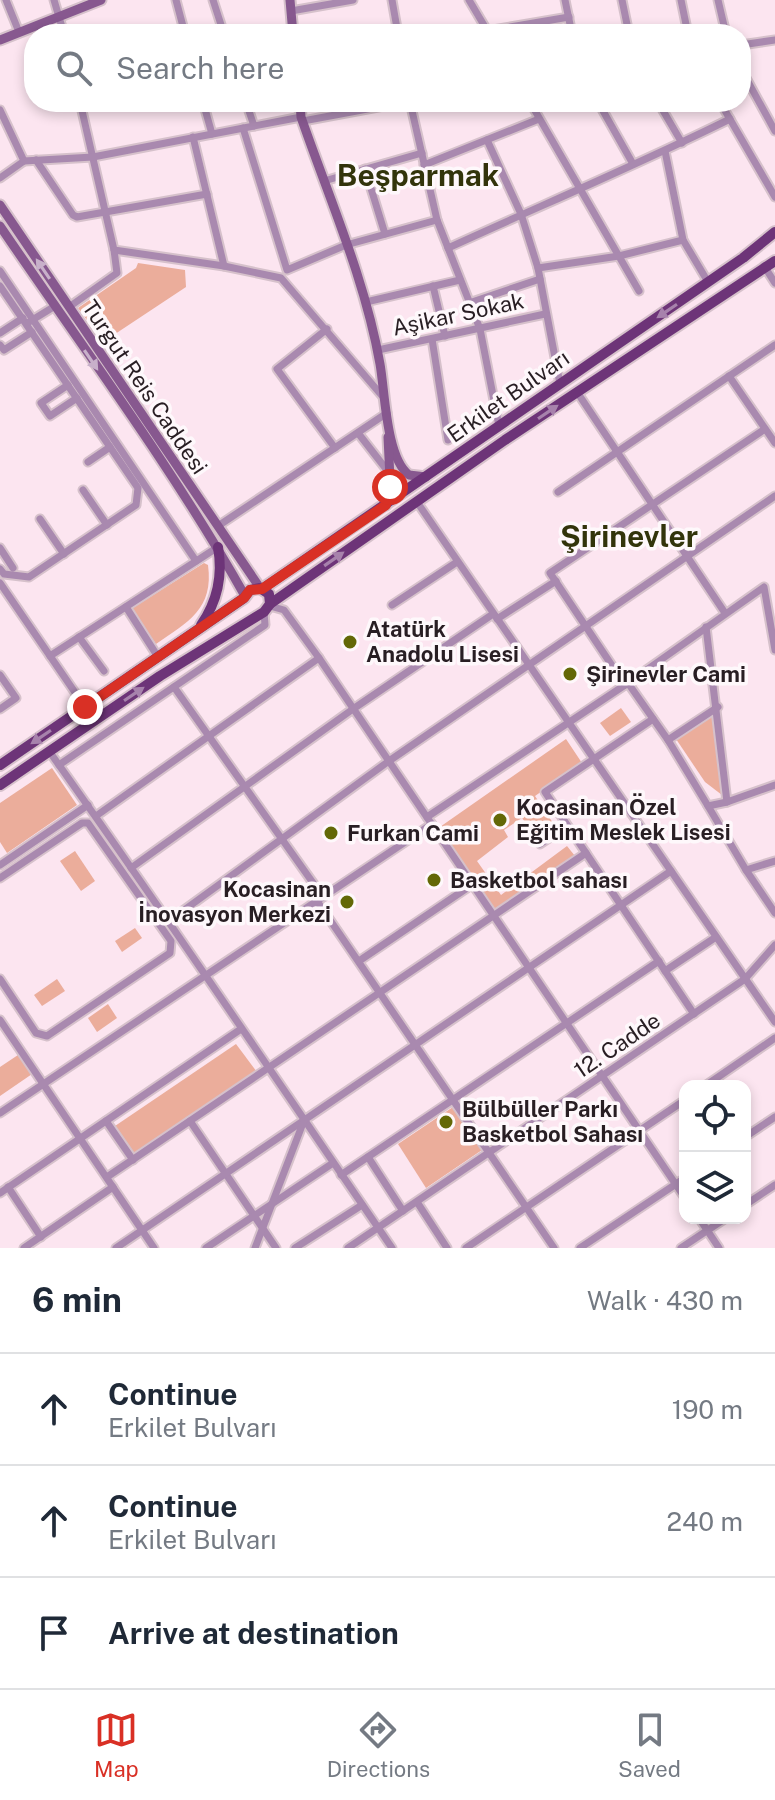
<!DOCTYPE html>
<html lang="en">
<head>
<meta charset="utf-8">
<style>
  :root { --surface:#fff; --page:#f6f6f7; --text:#1f2937; --muted:#747a83; --line:#e0e1e3; --accent:#d93025 }
  body { margin:0; font-family:"Public Sans",sans-serif; background:var(--page); color:var(--text) }
  .controls { position:absolute; right:24px; bottom:24px; display:grid; overflow:hidden; border-radius:16px; box-shadow:0 4px 12px #0003 }
  .controls button { width:72px; height:72px; display:grid; place-items:center; padding:0; border:0; border-bottom:2px solid var(--line); background:var(--surface); color:var(--text); font:40px sans-serif }
  .stop { position:absolute; width:24px; height:24px; margin:-18px; border:6px solid #d93025; border-radius:50%; background:#fff }
  .stop.end { background:#d93025; border-color:#fff; box-shadow:0 2px 8px #0008 }
  .list { margin:0; padding:0; list-style:none }
  h2 { display:flex; justify-content:space-between; align-items:center; height:104px; margin:0; padding:0 32px; font-size:34px }
  h2 small { font-size:26px; font-weight:400; color:var(--muted) }
  .list li { display:grid; grid-template-columns:52px 1fr auto; gap:24px; align-items:center; box-sizing:border-box; height:112px; padding:0 32px; border-top:2px solid var(--line) }
  .list b { display:block; font-size:30px; white-space:nowrap }
  .list p { margin:0; font-size:26px; white-space:nowrap; color:var(--muted) }
  .list em { font-size:26px; font-style:normal; color:var(--muted) }
  .icon { flex:none; width:44px; height:44px; fill:none; stroke:currentColor; stroke-width:2; stroke-linecap:round; stroke-linejoin:round }
  .map { position:relative; flex:none; width:775px; height:1248px; overflow:hidden }
  .search { position:absolute; background:var(--surface); box-shadow:0 4px 12px #0003; left:24px; right:24px; top:24px; height:88px; display:flex; align-items:center; gap:20px; box-sizing:border-box; padding:0 28px; border-radius:32px; color:var(--muted); font-size:30px }
  .sheet { height:440px; background:var(--surface) }
  nav { display:flex; justify-content:space-around; align-items:center; box-sizing:border-box; height:112px; border-top:2px solid var(--line); background:var(--surface); font-size:22px; color:var(--muted) }
  nav a { display:grid; justify-items:center; gap:4px }
  nav .on { color:var(--accent) }
  .map>svg:first-child { display:block }
  .green { fill:#ebad9b }
  .lines { fill:none; stroke-linecap:round; stroke-linejoin:round }
  .street-casing { stroke:#d6c1cb; stroke-width:11 }
  .secondary-casing { stroke:#d6c1cb; stroke-width:13 }
  .primary-casing { stroke:#d6c1cb; stroke-width:14 }
  .street { stroke:#a989af; stroke-width:7 }
  .secondary { stroke:#87588f; stroke-width:9 }
  .primary { stroke:#6d3478; stroke-width:10 }
  .oneway { fill:#c8b0ca }
  .oneway2 { fill:#a782ac }
  .route { stroke:#d93025; stroke-width:10 }
  .poi-dot { fill:#636806; stroke:#fef8fb; stroke-width:3 }
  .labels { text-anchor:middle; stroke-width:7; stroke-linejoin:round; paint-order:stroke }
  .street-label { font-size:22px; fill:#281e23; stroke:#fef8fb }
  .poi-label { font-size:22px; font-weight:bold; fill:#281e23; stroke:#fef8fb; text-anchor:start }
  .district-label { font-size:30px; font-weight:bold; fill:#32340b; stroke:#fef8fb }
</style>
</head>
<body>
<div class="map">
<svg width="775" height="1248" viewBox="0 0 775 1248">
  <rect width="100%" height="100%" fill="#fce5f0"/>
  <!-- green -->
  <g class="green">
    <path d="M 138,263 L 185,270 L 186,287 L 103,342 L 78,308 L 136,268 Z"/>
    <path d="M 204,563 L 208,565 C 214,609 188,622 156,644 L 131,609 Z"/>
    <path d="M 621,708 L 631,722 L 610,736 L 600,723 Z"/>
    <path d="M 710,714 L 714,720 L 722,795 L 705,782 L 676,739 Z"/>
    <path d="M 566,739 L 582,763 L 535,796 L 557,829 L 539,841 L 522,818 L 504,830 L 508,837 L 477,861 L 501,895 L 567,846 L 575,856 L 494,913 L 437,829 Z"/>
    <path d="M 52,768 L 77,805 L 7,853 L 0,842 L 0,803 Z"/>
    <path d="M 75,851 L 95,881 L 81,891 L 60,861 Z"/>
    <path d="M 135,928 L 142,938 L 122,952 L 115,941 Z"/>
    <path d="M 57,979 L 65,991 L 42,1006 L 34,995 Z"/>
    <path d="M 108,1004 L 117,1018 L 97,1032 L 88,1018 Z"/>
    <path d="M 236,1044 L 257,1072 L 134,1154 L 115,1126 Z"/>
    <path d="M 21,1053 L 35,1072 L 0,1096 L 0,1067 Z"/>
    <path d="M 453,1107 L 482,1150 L 426,1188 L 398,1144 Z"/>
  </g>
  <g class="lines">
    <defs>
      <g id="street">
        <path d="M 6,0 L 19,32"/>
        <path d="M 54,0 L 64,34"/>
        <path d="M 176,0 L 185,34"/>
        <path d="M 213,0 L 224,34"/>
        <path d="M 392,0 L 398,34"/>
        <path d="M 469,0 L 488,32"/>
        <path d="M 565,0 L 572,34"/>
        <path d="M 622,0 L 629,34"/>
        <path d="M 681,0 L 688,34"/>
        <path d="M 718,0 L 726,34"/>
        <path d="M 291,11 L 353,0"/>
        <path d="M 469,34 L 569,17"/>
        <path d="M 741,45 L 775,40"/>
        <path d="M 741,69 L 775,131"/>
        <path d="M 80,102 L 114,250 L 224,266 L 281,278 L 384,398"/>
        <path d="M 203,102 L 212,134"/>
        <path d="M 246,102 L 254,126"/>
        <path d="M 410,102 L 437,220 L 480,329 L 499,426"/>
        <path d="M 530,102 L 639,291"/>
        <path d="M 598,102 L 633,164"/>
        <path d="M 658,102 L 682,143"/>
        <path d="M 720,102 L 775,197"/>
        <path d="M 0,110 L 24,161 L 0,178"/>
        <path d="M 303,121 L 405,102"/>
        <path d="M 243,128 L 287,270 L 346,245 L 437,220"/>
        <path d="M 193,137 L 224,266"/>
        <path d="M 487,140 L 521,214 L 538,268 L 560,384"/>
        <path d="M 665,151 L 683,240 L 708,282"/>
        <path d="M 36,160 L 73,215 L 77,217 L 207,194"/>
        <path d="M 24,161 L 93,157 L 301,117"/>
        <path d="M 424,165 L 539,119"/>
        <path d="M 365,169 L 385,234"/>
        <path d="M 324,181 L 422,153"/>
        <path d="M 448,248 C 542,205 637,165 730,119"/>
        <path d="M 764,266 L 775,283"/>
        <path d="M 538,268 L 619,256 L 683,240"/>
        <path d="M 0,271 L 196,561"/>
        <path d="M 0,286 L 138,488 L 136,505 L 29,577 L 4,574 L 0,569"/>
        <path d="M 433,286 L 445,336"/>
        <path d="M 366,302 L 460,280"/>
        <path d="M 469,303 L 540,279"/>
        <path d="M 69,307 L 117,273 L 114,250"/>
        <path d="M 29,322 L 55,306"/>
        <path d="M 327,329 L 277,369 L 335,448"/>
        <path d="M 0,333 L 23,318"/>
        <path d="M 432,339 L 448,440"/>
        <path d="M 0,345 L 4,350 L 32,332"/>
        <path d="M 378,350 L 545,314"/>
        <path d="M 729,376 L 775,443"/>
        <path d="M 68,385 L 41,403 L 50,416 L 77,398"/>
        <path d="M 577,392 L 725,613"/>
        <path d="M 358,433 L 390,474"/>
        <path d="M 88,462 L 110,447"/>
        <path d="M 83,490 L 107,525"/>
        <path d="M 558,492 L 775,345"/>
        <path d="M 417,502 L 775,1022"/>
        <path d="M 40,519 L 64,554"/>
        <path d="M 218,526 L 387,413"/>
        <path d="M 0,548 L 13,568"/>
        <path d="M 0,583 L 85,707"/>
        <path d="M 392,605 L 457,562"/>
        <path d="M 270,606 L 284,610 L 319,658 L 685,1198"/>
        <path d="M 126,607 L 158,657"/>
        <path d="M 497,619 L 556,581"/>
        <path d="M 706,627 L 727,802"/>
        <path d="M 79,637 L 104,671"/>
        <path d="M 50,656 L 218,547"/>
        <path d="M 0,675 L 16,698 L 0,709"/>
        <path d="M 628,683 L 668,740 L 708,806 L 727,802 L 775,785"/>
        <path d="M 625,685 L 550,573 L 765,429"/>
        <path d="M 174,687 L 323,897"/>
        <path d="M 653,719 L 545,792 L 694,1014"/>
        <path d="M 668,740 L 718,707"/>
        <path d="M 49,751 C 166,915 278,1082 392,1248"/>
        <path d="M 59,765 L 265,625 L 264,612"/>
        <path d="M 708,806 L 746,870"/>
        <path d="M 96,816 L 319,658"/>
        <path d="M 427,817 L 628,683 L 764,587 L 775,650"/>
        <path d="M 540,844 L 567,826"/>
        <path d="M 775,861 L 746,870 L 775,913"/>
        <path d="M 0,865 L 88,805"/>
        <path d="M 131,868 L 353,709 L 493,614"/>
        <path d="M 0,878 L 82,823 L 88,823 L 171,941 L 170,953 L 47,1036 L 36,1033 L 0,979"/>
        <path d="M 317,901 L 554,1248"/>
        <path d="M 169,921 L 389,761 L 775,496"/>
        <path d="M 359,961 L 473,884"/>
        <path d="M 665,971 L 716,937"/>
        <path d="M 0,1020 L 154,1248"/>
        <path d="M 705,1086 L 775,1038"/>
        <path d="M 0,1113 L 432,824"/>
        <path d="M 106,1121 L 133,1160"/>
        <path d="M 190,1121 L 276,1248"/>
        <path d="M 745,1137 L 775,1117"/>
        <path d="M 368,1157 L 403,1211"/>
        <path d="M 341,1175 L 659,961"/>
        <path d="M 107,1177 L 586,853"/>
        <path d="M 8,1187 L 41,1237"/>
        <path d="M 0,1193 L 241,1029"/>
        <path d="M 417,1202 L 447,1248"/>
        <path d="M 745,1205 L 775,1185"/>
        <path d="M 699,1218 L 719,1248"/>
        <path d="M 24,1248 L 113,1187"/>
        <path d="M 116,1248 L 671,871"/>
        <path d="M 206,1248 L 333,1163"/>
        <path d="M 255,1248 L 303,1123"/>
        <path d="M 295,1248 L 362,1205"/>
        <path d="M 348,1248 L 745,979 L 775,945"/>
        <path d="M 466,1248 L 685,1100"/>
        <path d="M 580,1248 L 685,1178"/>
        <path d="M 681,1248 L 726,1218"/>
      </g>
      <g id="secondary">
        <path d="M 290,0 L 293,34"/>
        <path d="M 0,40 L 101,0"/>
        <path d="M 300,102 L 301,117 C 329,198 365,279 380,364 C 385,392 386,458 409,475 L 426,477"/>
        <path d="M 0,205 L 260,588"/>
        <path d="M 0,226 C 83,348 173,468 245,596"/>
        <path d="M 386,505 L 390,479 L 388,437"/>
      </g>
      <g id="primary">
        <path d="M 262,589 L 743,258 L 775,232"/>
        <path d="M 270,604 L 505,440 L 775,261"/>
        <path d="M 201,625 C 217,602 223,575 218,547"/>
        <path d="M 0,765 L 244,598 L 250,590 L 260,588 L 269,594 L 270,604 L 264,612 L 160,676 L 0,785"/>
      </g>
    </defs>
    <!-- street casing -->
    <use href="#street" class="street-casing"/>
    <!-- secondary casing -->
    <use href="#secondary" class="secondary-casing"/>
    <!-- primary casing -->
    <use href="#primary" class="primary-casing"/>
    <!-- street -->
    <use href="#street" class="street"/>
    <!-- secondary -->
    <use href="#secondary" class="secondary"/>
    <!-- primary -->
    <use href="#primary" class="primary"/>
  </g>
  <!-- one-way arrows -->
  <defs><path id="oneway-solid" d="M-6-.8H1V-3.2L6.5 0L1 3.2V.8H-6Z" transform="scale(2)"/></defs>
  <g class="oneway">
    <use href="#oneway-solid" transform="translate(43 269) rotate(-124)"/>
    <use href="#oneway-solid" transform="translate(91 360) rotate(56)"/>
  </g>
  <g class="oneway2">
    <use href="#oneway-solid" transform="translate(667 311) rotate(146)"/>
    <use href="#oneway-solid" transform="translate(548 412) rotate(-34)"/>
    <use href="#oneway-solid" transform="translate(334 559) rotate(-35)"/>
    <use href="#oneway-solid" transform="translate(134 694) rotate(-34)"/>
    <use href="#oneway-solid" transform="translate(41 737) rotate(146)"/>
  </g>
  <g class="lines">
    <!-- route -->
    <path class="route" d="M 85,707 L 244,598 L 250,590 L 262,589 L 386,505 L 390,487"/>
  </g>
  <!-- markers -->
  <g class="poi-dot">
    <circle cx="350" cy="642" r="8"/>
    <circle cx="570" cy="674" r="8"/>
    <circle cx="500" cy="820" r="8"/>
    <circle cx="331" cy="833" r="8"/>
    <circle cx="434" cy="880" r="8"/>
    <circle cx="347" cy="902" r="8"/>
    <circle cx="446" cy="1122" r="8"/>
  </g>
  <g class="labels">
    <!-- street labels -->
    <g class="street-label">
      <text transform="translate(458 314) rotate(-12)" y="8">Aşikar Sokak</text>
      <text transform="translate(145 387) rotate(56)" y="8">Turgut Reis Caddesi</text>
      <text transform="translate(508 396) rotate(-35)" y="8">Erkilet Bulvarı</text>
      <text transform="translate(617 1045) rotate(-34)" y="8">12. Cadde</text>
    </g>
    <!-- poi labels -->
    <g class="poi-label">
      <text x="366" y="637">Atatürk<tspan x="366" dy="25">Anadolu Lisesi</tspan></text>
      <text x="586" y="682">Şirinevler Cami</text>
      <text x="516" y="815">Kocasinan Özel<tspan x="516" dy="25">Eğitim Meslek Lisesi</tspan></text>
      <text x="347" y="841">Furkan Cami</text>
      <text x="450" y="888">Basketbol sahası</text>
      <text x="331" y="897" text-anchor="end">Kocasinan<tspan x="331" dy="25">İnovasyon Merkezi</tspan></text>
      <text x="462" y="1117">Bülbüller Parkı<tspan x="462" dy="25">Basketbol Sahası</tspan></text>
    </g>
    <!-- district labels -->
    <g class="district-label">
      <text x="418" y="186">Beşparmak</text>
      <text x="629" y="547">Şirinevler</text>
    </g>
  </g>
</svg>
<div class="controls">
<button><svg class="icon" aria-label="locate" viewBox="0 0 24 24"><circle cx="12" cy="12" r="6"/><path d="M12 2v4M12 18v4M2 12h4M18 12h4"/></svg></button>
<button><svg class="icon" aria-label="layers" viewBox="0 0 24 24"><path d="M12 4l9 5-9 5-9-5zM3 14l9 5 9-5"/></svg></button>
</div>
<div class="stop" style="left:390px;top:487px"></div>
<div class="stop end" style="left:85px;top:707px"></div>
<div class="search"><svg class="icon" aria-label="search" viewBox="0 0 24 24"><circle cx="10" cy="10" r="6"/><path d="M15 15l6 6"/></svg>Search here</div>
</div>
<section class="sheet">
<h2>6 min<small>Walk · 430 m</small></h2>
<ul class="list">
<li><svg class="icon" aria-label="ahead" viewBox="0 0 24 24"><path d="M12 20V5M6 11l6-6 6 6"/></svg><div><b>Continue</b><p>Erkilet Bulvarı</p></div><em>190 m</em></li>
<li><svg class="icon" aria-label="ahead" viewBox="0 0 24 24"><path d="M12 20V5M6 11l6-6 6 6"/></svg><div><b>Continue</b><p>Erkilet Bulvarı</p></div><em>240 m</em></li>
<li><svg class="icon" aria-label="arrive" viewBox="0 0 24 24"><path d="M6 21V4h12l-3 4 3 4H6"/></svg><div><b>Arrive at destination</b></div></li>
</ul>
</section>
<nav>
<a class="on"><svg class="icon" aria-label="map" viewBox="0 0 24 24"><path d="M3 6l6-2 6 2 6-2v14l-6 2-6-2-6 2zM9 4v14M15 6v14"/></svg>Map</a>
<a><svg class="icon" aria-label="directions" viewBox="0 0 24 24"><path d="M12 3l9 9-9 9-9-9zM9 14v-3h6M13 9l2 2-2 2"/></svg>Directions</a>
<a><svg class="icon" aria-label="saved" viewBox="0 0 24 24"><path d="M7 4h10v16l-5-4-5 4z"/></svg>Saved</a>
</nav>
</body>
</html>
